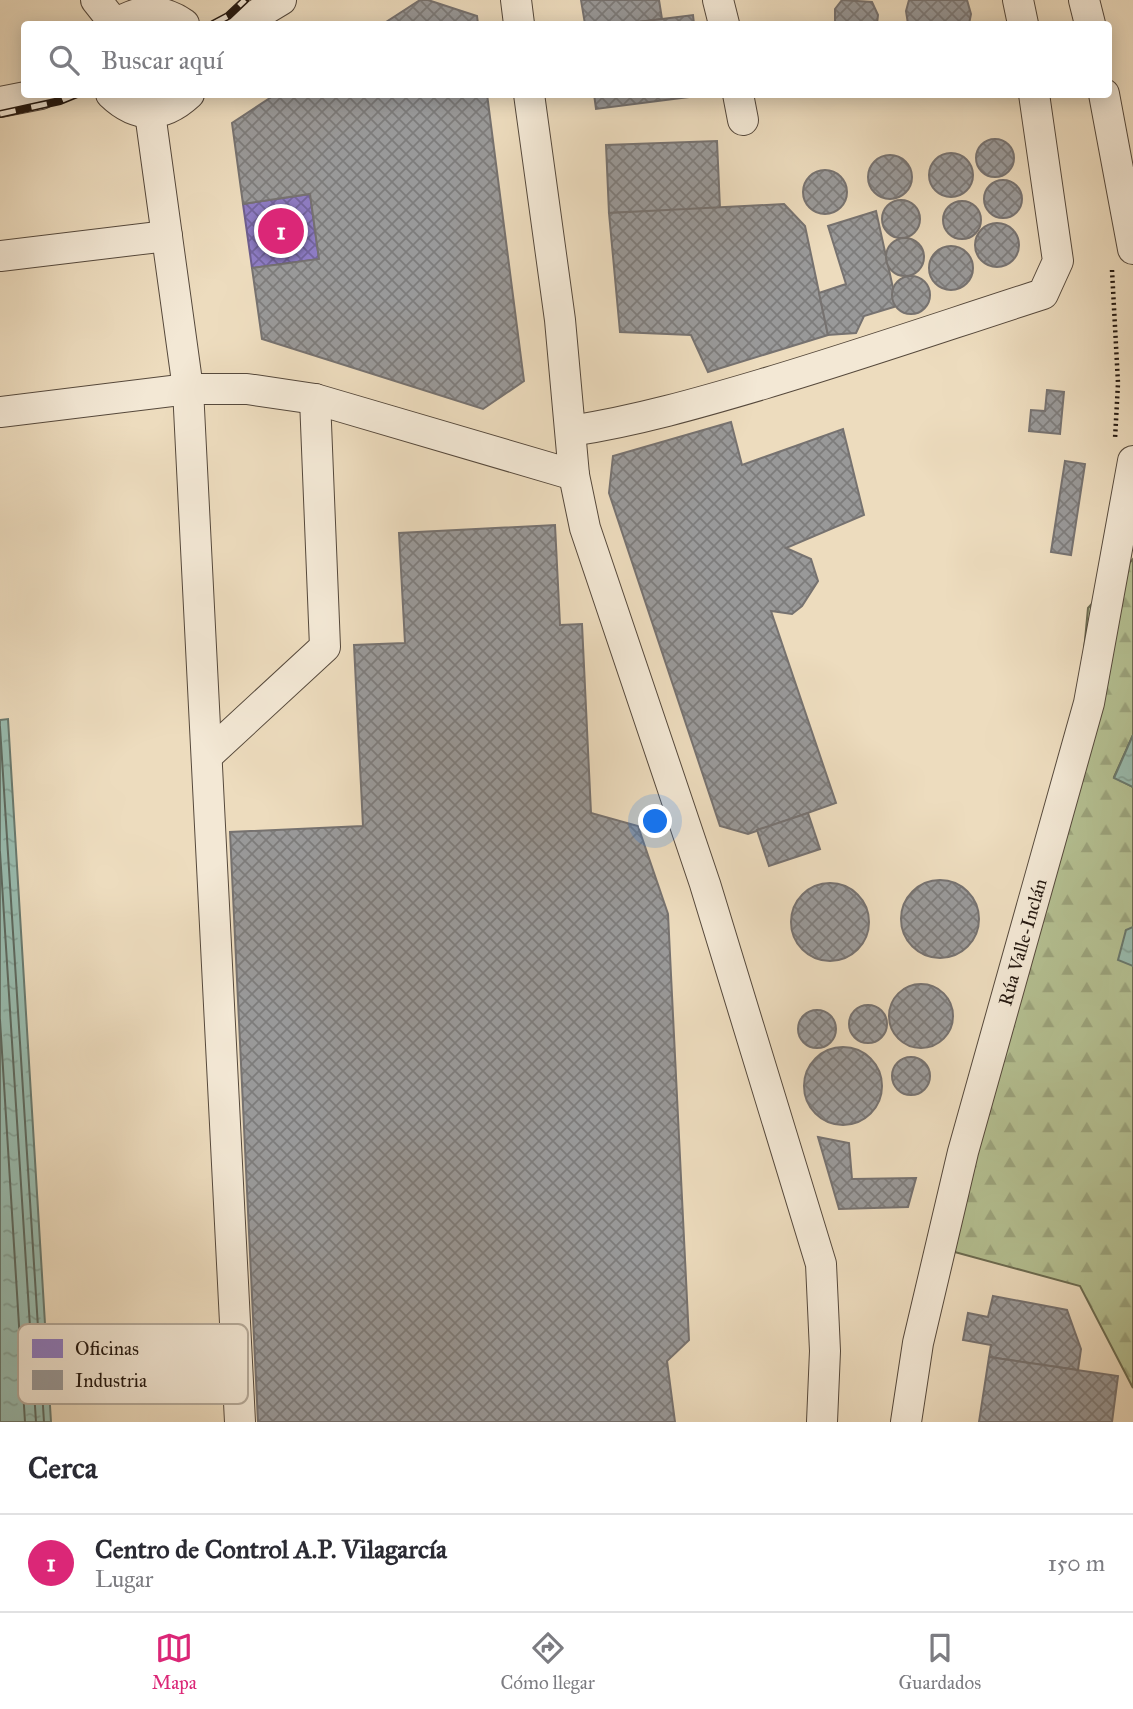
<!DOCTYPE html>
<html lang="es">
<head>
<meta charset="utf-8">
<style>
  :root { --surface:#fff; --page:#f7f7f7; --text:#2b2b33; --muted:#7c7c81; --line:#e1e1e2; --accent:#db2777 }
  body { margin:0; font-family:"IM FELL Great Primer",serif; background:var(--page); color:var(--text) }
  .you { position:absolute; left:656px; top:822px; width:24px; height:24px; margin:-18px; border:5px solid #fff; border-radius:50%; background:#1a73e8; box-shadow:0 0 0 10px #1a73e833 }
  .badge { display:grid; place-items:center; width:46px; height:46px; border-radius:50%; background:var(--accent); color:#fff; font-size:23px; font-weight:700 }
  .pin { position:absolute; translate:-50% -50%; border:4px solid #fff; box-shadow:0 2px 7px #0006 }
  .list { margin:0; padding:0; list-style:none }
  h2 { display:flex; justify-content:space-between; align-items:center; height:91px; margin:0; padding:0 28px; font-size:30px }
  h2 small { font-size:23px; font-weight:400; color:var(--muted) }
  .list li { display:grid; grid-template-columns:46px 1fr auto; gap:21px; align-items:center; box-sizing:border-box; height:98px; padding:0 28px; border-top:2px solid var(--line) }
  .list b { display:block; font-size:26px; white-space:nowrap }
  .list p { margin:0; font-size:23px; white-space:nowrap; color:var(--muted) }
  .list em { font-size:23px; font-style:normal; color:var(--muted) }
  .icon { flex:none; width:38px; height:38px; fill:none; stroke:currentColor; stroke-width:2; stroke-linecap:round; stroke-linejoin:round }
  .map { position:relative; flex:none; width:1133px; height:1422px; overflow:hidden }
  .search { position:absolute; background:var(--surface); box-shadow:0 4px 18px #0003; left:21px; right:21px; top:21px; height:77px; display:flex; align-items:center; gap:18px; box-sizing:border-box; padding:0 24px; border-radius:7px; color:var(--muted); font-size:26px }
  .sheet { height:189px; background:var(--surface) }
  nav { display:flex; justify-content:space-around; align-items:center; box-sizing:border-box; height:98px; border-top:2px solid var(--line); background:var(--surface); font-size:19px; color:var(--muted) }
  nav a { display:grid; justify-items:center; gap:4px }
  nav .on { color:var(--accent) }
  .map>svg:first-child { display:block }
  .forest { fill:url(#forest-firs); stroke:#6c6c52; stroke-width:2 }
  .water { fill:url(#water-ripples); stroke:#6a7a6f; stroke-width:2 }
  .offices { fill:url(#offices-cross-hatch); stroke:#6e5e8d; stroke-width:2 }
  .industry { fill:url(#industry-cross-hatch); stroke:#767270; stroke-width:2 }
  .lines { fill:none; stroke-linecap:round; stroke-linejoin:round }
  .shore { stroke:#5e6a60; stroke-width:2 }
  .minor-casing { stroke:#56493c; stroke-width:32 }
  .path { stroke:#241810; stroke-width:4.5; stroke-dasharray:2 3.5; stroke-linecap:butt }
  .minor { stroke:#f3e8d5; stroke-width:30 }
  .rail-casing { stroke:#241810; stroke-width:8 }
  .rail { stroke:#f3e8d5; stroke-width:5; stroke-dasharray:16; stroke-linecap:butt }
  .labels { text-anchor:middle; stroke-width:7; stroke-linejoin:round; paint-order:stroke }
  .street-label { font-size:19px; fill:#241810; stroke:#f3e8d5 }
  .key { fill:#f3e8d5; stroke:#b5aa9a; stroke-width:2 }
  .key-label { font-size:19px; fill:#241810 }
</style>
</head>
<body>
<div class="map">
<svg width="1133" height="1422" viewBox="0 0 1133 1422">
  <defs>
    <pattern id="forest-firs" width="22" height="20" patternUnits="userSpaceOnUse" patternTransform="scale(1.75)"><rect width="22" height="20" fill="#b5c193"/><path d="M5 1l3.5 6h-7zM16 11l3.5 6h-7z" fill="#9ca57e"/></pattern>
    <pattern id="water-ripples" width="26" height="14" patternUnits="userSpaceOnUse" patternTransform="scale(1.75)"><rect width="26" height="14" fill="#99bcaf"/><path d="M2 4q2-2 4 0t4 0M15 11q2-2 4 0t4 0" fill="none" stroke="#84a196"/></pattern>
    <pattern id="offices-cross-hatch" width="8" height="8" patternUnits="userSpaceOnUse" patternTransform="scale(1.75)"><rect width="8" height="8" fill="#8e7cc3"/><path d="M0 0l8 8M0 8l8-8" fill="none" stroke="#74659d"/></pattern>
    <pattern id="industry-cross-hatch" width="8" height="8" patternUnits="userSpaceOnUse" patternTransform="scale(1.75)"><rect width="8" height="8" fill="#999"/><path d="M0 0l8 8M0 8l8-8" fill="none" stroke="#7d7c7b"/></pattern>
  </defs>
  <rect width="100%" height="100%" fill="#eddcbe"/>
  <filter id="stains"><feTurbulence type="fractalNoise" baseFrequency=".00286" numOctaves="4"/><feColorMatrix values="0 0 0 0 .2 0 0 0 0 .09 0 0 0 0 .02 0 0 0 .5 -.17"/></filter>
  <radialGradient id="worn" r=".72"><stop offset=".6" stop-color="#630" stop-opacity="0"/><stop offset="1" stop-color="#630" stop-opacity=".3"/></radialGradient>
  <!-- forest -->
  <path class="forest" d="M 1133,559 L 1133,735 L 1114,777 L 1133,787 L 1133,927 L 1126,931 L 1133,939 L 1133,1388 L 1080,1286 L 940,1248 L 1074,757 L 1088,608 Z"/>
  <!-- water -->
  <g class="water">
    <path d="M 8,719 L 51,1422 L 0,1422 L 0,720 Z"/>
    <path d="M 1133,735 L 1133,787 L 1114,778 Z"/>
    <path d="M 1133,927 L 1133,966 L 1118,960 L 1126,930 Z"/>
  </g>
  <!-- offices -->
  <path class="offices" d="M 310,194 L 319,259 L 252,268 L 243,204 Z"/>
  <!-- industry -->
  <g class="industry">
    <path d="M 420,0 L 428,0 L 477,16 L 478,24 L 383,24 Z"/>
    <path d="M 581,0 L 659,0 L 662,19 L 622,24 L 585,24 Z"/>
    <path d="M 842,0 L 872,2 L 878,15 L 877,24 L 835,24 L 835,9 Z"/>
    <path d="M 909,0 L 967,0 L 971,14 L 969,24 L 908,24 L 906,11 Z"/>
    <path d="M 693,15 L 694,24 L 622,24 L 662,19 Z"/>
    <path d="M 276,94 L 487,94 L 524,381 L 483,409 L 262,339 L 252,268 L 319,259 L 310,194 L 243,204 L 232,123 Z"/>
    <path d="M 594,94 L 704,94 L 704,95 L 596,109 Z"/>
    <circle cx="995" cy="158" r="19"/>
    <path d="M 717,141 L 720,209 L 609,213 L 606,145 Z"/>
    <circle cx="951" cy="175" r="22"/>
    <circle cx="890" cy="177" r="22"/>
    <circle cx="825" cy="192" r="22"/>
    <circle cx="1003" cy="199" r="19"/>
    <circle cx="901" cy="219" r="19"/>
    <circle cx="962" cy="220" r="19"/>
    <path d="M 784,204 L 805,226 L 828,335 L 708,372 L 691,335 L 620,332 L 609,213 Z"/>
    <path d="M 876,211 L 897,306 L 864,316 L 856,333 L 828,335 L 819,293 L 846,284 L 828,226 Z"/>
    <circle cx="997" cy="245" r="22"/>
    <circle cx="905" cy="257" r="19"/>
    <circle cx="951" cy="268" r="22"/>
    <circle cx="911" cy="295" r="19"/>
    <path d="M 1047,390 L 1064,392 L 1060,434 L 1029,431 L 1031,410 L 1045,411 Z"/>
    <path d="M 731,422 L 742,465 L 843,429 L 864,515 L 786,548 L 811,559 L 818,581 L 802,606 L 792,614 L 771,611 L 836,803 L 748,834 L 720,826 L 609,493 L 613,456 Z"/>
    <path d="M 1065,461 L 1085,464 L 1071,555 L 1051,552 Z"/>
    <path d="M 555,525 L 560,625 L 582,624 L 591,813 L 638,826 L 668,914 L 689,1340 L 667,1361 L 675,1422 L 258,1422 L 230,832 L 363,826 L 354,645 L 405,643 L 399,533 Z"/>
    <path d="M 808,813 L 820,849 L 769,866 L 757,830 Z"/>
    <circle cx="940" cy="919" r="39"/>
    <circle cx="830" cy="922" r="39"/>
    <circle cx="921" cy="1016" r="32"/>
    <circle cx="868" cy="1024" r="19"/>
    <circle cx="817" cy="1029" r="19"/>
    <circle cx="843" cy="1086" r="39"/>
    <circle cx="911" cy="1076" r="19"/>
    <path d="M 818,1137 L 849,1143 L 852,1179 L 916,1178 L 908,1207 L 839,1209 Z"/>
    <path d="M 993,1296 L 1067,1310 L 1081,1349 L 1078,1370 L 989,1357 L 991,1345 L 963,1340 L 968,1313 L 988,1317 Z"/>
    <path d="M 989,1357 L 1118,1376 L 1112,1422 L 979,1422 Z"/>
  </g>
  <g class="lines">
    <!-- shore -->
    <g class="shore">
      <path d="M 0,727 L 44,1422"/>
      <path d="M 0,852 L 36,1422"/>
      <path d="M 0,1020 L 25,1422"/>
    </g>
    <defs>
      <g id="minor">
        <path d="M 96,0 L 115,24"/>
        <path d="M 516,0 L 519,24"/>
        <path d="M 718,0 L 724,24"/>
        <path d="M 1018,0 L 1023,24"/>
        <path d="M 1084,0 L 1090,24"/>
        <path d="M 116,24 C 139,9 161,8 184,24"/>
        <path d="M 241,24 L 281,0"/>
        <path d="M 111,94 C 137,119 163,118 189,94"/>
        <path d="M 529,94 L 560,320 L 574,475 L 585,528 L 705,884 L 821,1264 L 825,1351 L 822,1422"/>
        <path d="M 738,94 L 743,120"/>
        <path d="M 1104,94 L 1133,249"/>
        <path d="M 0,102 L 41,94"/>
        <path d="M 150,113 L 188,389 L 240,1422"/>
        <path d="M 0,256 L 167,236"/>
        <path d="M 0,412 L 188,389 L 247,389 L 315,399 L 574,475"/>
        <path d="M 571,431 C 636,421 699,403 763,384 C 857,356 950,324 1043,294 L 1058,261 L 1034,94"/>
        <path d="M 207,756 L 325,647 L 315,399"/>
        <path d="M 906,1422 L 918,1343 L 963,1152 L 1089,703 L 1133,461"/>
      </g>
    </defs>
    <!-- minor casing -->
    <use href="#minor" class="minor-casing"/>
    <!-- path -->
    <path class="path" d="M 1112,270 L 1118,383 L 1115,439"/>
    <!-- minor -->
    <use href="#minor" class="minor"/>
    <defs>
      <g id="rail">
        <path d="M 213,24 L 228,16 L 245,0"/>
        <path d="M 0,114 L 60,101 L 77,94"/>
      </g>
    </defs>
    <!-- rail casing -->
    <use href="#rail" class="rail-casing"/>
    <!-- rail -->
    <use href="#rail" class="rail"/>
  </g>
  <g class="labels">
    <!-- street labels -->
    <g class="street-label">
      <text transform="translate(1022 942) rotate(-74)" y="7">Rúa Valle-Inclán</text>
    </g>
  </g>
  <!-- legend -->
  <rect x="18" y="1324" width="230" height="80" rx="10" class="key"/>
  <rect x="32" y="1339" width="31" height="19" fill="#8e7cc3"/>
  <rect x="32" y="1370" width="31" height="20" fill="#999"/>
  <g class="key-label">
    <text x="75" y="1355">Oficinas</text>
    <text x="75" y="1387">Industria</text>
  </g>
  <rect width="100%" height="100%" filter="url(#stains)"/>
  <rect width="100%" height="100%" fill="url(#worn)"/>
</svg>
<div class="you"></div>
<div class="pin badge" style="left:281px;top:231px">1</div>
<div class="search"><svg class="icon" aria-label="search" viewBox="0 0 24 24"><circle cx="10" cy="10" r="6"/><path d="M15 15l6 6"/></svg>Buscar aquí</div>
</div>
<section class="sheet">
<h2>Cerca<small></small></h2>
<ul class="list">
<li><span class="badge">1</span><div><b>Centro de Control A.P. Vilagarcía</b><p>Lugar</p></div><em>150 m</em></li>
</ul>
</section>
<nav>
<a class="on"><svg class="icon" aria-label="map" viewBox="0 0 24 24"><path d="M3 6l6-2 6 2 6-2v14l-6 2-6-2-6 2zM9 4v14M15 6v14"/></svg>Mapa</a>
<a><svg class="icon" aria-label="directions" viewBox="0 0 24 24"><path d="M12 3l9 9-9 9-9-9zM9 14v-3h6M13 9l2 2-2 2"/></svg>Cómo llegar</a>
<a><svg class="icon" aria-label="saved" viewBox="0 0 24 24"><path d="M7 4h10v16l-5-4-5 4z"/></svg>Guardados</a>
</nav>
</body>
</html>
